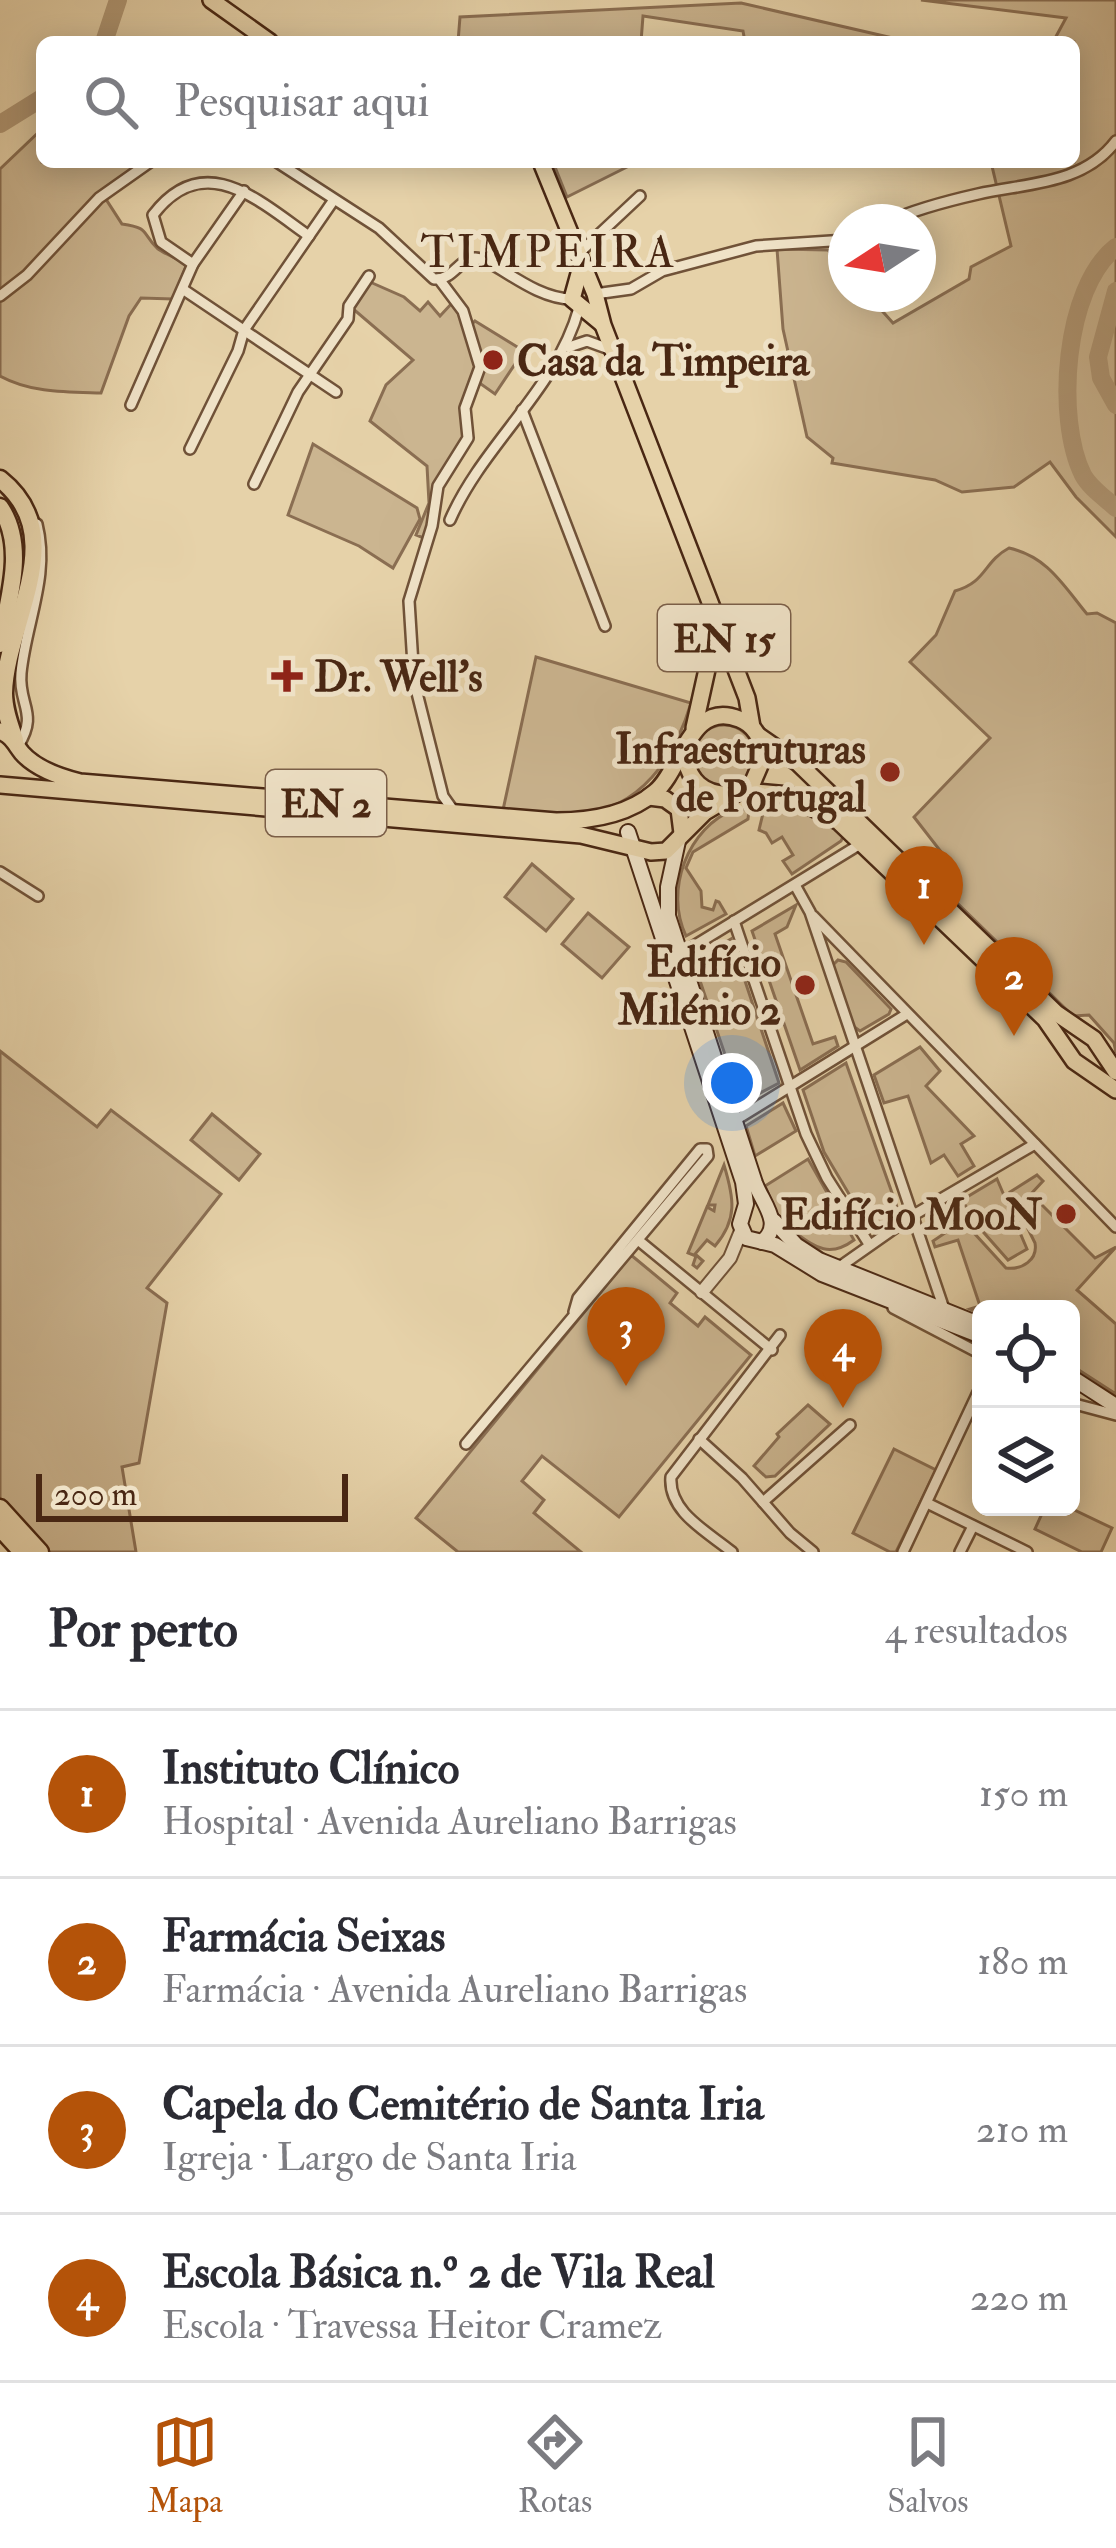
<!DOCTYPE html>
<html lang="pt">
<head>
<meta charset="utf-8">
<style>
  :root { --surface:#fff; --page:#f7f7f7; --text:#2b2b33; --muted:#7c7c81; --line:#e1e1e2; --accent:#b45309 }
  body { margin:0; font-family:"IM FELL Double Pica",serif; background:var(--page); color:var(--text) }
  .controls { position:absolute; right:36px; bottom:36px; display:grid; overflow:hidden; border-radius:18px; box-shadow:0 6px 30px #0003 }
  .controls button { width:108px; height:108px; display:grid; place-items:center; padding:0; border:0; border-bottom:3px solid var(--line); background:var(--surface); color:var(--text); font:60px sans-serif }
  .compass { position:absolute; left:828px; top:204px; width:108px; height:108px; border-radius:50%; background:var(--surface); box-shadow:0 6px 30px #0003; rotate:258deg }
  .scale { position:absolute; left:36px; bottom:30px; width:312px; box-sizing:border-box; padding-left:12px; border:6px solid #492713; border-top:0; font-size:33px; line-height:42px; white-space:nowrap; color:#492713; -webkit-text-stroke:9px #efe2c7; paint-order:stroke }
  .you { position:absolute; left:732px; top:1083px; width:42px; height:42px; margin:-30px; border:9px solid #fff; border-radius:50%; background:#1a73e8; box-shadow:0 0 0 18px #1a73e833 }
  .badge { display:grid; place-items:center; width:78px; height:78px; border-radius:50%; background:var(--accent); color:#fff; font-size:39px; font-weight:700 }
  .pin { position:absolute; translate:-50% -99px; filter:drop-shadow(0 3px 6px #0008) }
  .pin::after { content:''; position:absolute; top:63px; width:42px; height:36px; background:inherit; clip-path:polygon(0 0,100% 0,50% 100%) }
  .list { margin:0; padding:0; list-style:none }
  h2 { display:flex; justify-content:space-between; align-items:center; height:156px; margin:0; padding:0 48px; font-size:51px }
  h2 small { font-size:39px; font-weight:400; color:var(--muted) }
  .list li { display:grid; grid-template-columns:78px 1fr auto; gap:36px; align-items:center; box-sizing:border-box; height:168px; padding:0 48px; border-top:3px solid var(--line) }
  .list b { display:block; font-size:45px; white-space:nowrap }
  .list p { margin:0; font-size:39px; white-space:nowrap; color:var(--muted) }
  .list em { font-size:39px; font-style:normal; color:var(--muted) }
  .icon { flex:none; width:66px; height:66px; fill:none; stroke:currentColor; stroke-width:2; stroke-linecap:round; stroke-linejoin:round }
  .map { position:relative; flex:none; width:1116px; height:1552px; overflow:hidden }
  .search { position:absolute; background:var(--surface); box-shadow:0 6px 30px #0003; left:36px; right:36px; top:36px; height:132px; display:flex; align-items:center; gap:30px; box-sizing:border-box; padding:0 42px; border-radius:18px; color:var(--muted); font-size:45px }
  .sheet { height:828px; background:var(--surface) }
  nav { display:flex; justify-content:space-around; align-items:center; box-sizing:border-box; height:168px; border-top:3px solid var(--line); background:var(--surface); font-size:33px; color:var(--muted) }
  nav a { display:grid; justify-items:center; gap:6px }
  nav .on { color:var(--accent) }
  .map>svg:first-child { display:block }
  .green { fill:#cbb590; stroke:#8a6e52; stroke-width:3 }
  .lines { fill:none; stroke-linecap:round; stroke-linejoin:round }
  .river { stroke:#b19876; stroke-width:18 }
  .minor-casing { stroke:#705238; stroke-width:14 }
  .tertiary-casing { stroke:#705238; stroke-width:16 }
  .secondary-casing { stroke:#492713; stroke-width:18 }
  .primary-casing { stroke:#492713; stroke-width:20 }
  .trunk-casing { stroke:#492713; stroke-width:21 }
  .minor { stroke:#efe2c7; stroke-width:9 }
  .tertiary { stroke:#efe2c7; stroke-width:12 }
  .secondary { stroke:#efe2c7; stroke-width:14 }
  .primary { stroke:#e6d2a9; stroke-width:15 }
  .trunk { stroke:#e6d2a9; stroke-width:16 }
  .poi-dot { fill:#8f2418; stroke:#efe2c7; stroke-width:4.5 }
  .labels { text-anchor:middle; stroke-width:10; stroke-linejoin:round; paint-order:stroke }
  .shield { fill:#efe2c7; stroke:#7b5f49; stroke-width:3 }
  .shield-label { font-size:39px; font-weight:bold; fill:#492713 }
  .poi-label { font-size:42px; font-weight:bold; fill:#492713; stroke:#efe2c7; text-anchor:end }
  .neighbourhood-label { font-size:45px; letter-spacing:3px; fill:#492713; stroke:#efe2c7 }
</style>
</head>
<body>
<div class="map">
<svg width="1116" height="1552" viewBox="0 0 1116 1552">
  <rect width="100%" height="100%" fill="#e6d2a9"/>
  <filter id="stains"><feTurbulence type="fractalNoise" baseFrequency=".00167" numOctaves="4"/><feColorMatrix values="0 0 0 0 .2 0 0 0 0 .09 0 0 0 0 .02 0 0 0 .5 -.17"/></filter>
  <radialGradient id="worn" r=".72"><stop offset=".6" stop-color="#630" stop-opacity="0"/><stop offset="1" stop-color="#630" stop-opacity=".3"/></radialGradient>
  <!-- green -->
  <g class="green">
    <path d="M 921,0 L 1116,0 L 1116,537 L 1076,497 L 1050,462 L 1014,487 L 962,492 L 935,480 L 832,463 L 833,458 L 807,437 L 783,329 L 777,249 L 828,250 L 846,271 L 846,294 L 867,294 L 893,323 L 969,279 L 971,267 L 1011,246 L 991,162 L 1074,162 L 1074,42 L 1053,42 L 1066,18 Z"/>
    <path d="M 741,3 L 910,42 L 745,42 L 743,31 L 643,16 L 641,42 L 458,42 L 460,17 Z"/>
    <path d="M 42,129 L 42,162 L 144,162 L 102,193 L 122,224 C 150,228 141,232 157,248 C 164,254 179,259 187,264 L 173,299 L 141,298 L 129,316 L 101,393 C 66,392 31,393 0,376 L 0,169 Z"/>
    <path d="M 553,162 L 637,162 L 567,197 Z"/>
    <path d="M 370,282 L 404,297 L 420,311 L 428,302 L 440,316 L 453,302 L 467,330 L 479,368 L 462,410 L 466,438 L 442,473 L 426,539 L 416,535 L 429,503 L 427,466 L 370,421 L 386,385 L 413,360 L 352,308 Z"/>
    <path d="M 475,321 L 519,348 L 519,358 L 495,394 L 478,382 L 485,362 L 478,357 L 469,327 Z"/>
    <path d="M 313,444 L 417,508 L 420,519 L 393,568 L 359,546 L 288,515 Z"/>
    <path d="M 1009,548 C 1048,557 1063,585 1087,614 L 1097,613 L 1116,623 L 1116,1053 L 1114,1043 L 1089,1015 L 1073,1016 L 951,897 L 949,862 L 914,817 L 990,738 L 910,662 L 936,635 L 955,591 C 987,582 983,562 1009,548 Z"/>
    <path d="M 536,657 L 691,703 C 675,757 641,809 578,815 C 554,817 527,812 503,810 Z"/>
    <circle cx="724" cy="756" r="31"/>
    <path d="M 760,799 L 788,800 L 784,804 L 810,809 L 844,834 L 841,841 L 792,874 L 783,861 L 793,855 L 782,837 L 772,843 L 766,833 L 759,830 L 765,805 L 773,801 L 761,803 Z"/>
    <path d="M 735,809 L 749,810 L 748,819 L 693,852 L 686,868 L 701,891 L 702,907 L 713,910 L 716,901 L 719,902 L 726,914 L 686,936 C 664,890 688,827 735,809 Z"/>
    <path d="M 532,864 L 573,899 L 546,931 L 505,897 Z"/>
    <path d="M 796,905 L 787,927 L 775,934 L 813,1044 L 835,1037 L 838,1046 L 800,1070 L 752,931 Z"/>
    <path d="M 588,913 L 629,947 L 602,978 L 562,944 Z"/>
    <path d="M 731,939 L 779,1083 L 749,1099 L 737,1090 L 695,966 L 697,959 Z"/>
    <path d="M 838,960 L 846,962 L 891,1009 L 889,1014 L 860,1031 L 853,1026 L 833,965 Z"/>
    <path d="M 920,1047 L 940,1071 L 926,1086 L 974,1136 L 961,1144 L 974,1166 L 958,1176 L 944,1155 L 931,1163 L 908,1096 L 884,1103 L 874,1075 Z"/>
    <path d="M 0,1051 L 97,1127 L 111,1110 L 221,1194 L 147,1288 L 167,1303 L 139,1463 L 122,1467 L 136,1552 L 47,1552 L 0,1501 Z"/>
    <path d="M 846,1063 L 897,1207 L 896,1217 L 874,1230 L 868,1226 L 824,1152 L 803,1090 Z"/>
    <path d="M 783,1103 L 796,1131 L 755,1156 L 746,1126 Z"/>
    <path d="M 212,1114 L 260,1154 L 239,1180 L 191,1140 Z"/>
    <path d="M 745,1130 L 764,1191 L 777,1214 L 765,1186 L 808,1159 L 854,1240 C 827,1260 813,1245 789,1228 L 829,1258 C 783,1240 744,1175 745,1130 Z"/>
    <path d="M 724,1165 C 734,1198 738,1219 715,1246 L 707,1240 L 695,1254 L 703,1261 L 697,1268 L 693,1265 L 696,1256 L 688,1253 L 707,1207 L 714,1211 L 715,1205 L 708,1205 Z"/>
    <path d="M 1037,1175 L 1043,1181 L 1031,1194 L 1095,1258 L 1116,1247 L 1077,1290 L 1116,1324 L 1116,1394 L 1071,1365 L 1071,1309 L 981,1309 L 981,1314 L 970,1309 L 980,1306 L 958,1240 L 935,1247 L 933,1241 L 963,1221 L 1006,1268 C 1022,1270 1038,1260 1035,1243 L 1010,1192 Z"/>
    <path d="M 997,1179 L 1027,1249 L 1008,1260 L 978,1226 L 962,1200 Z"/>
    <path d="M 631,1255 L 677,1293 L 670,1303 L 698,1326 L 705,1317 L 751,1355 L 619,1517 L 542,1456 L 522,1481 L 544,1500 L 534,1513 L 581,1552 L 458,1552 L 416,1518 Z"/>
    <path d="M 808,1405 L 830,1424 L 775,1476 L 766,1477 L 754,1466 L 779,1437 L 777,1434 Z"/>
    <path d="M 894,1449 L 936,1470 L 896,1552 L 890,1552 L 853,1533 Z"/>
    <path d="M 1045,1507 L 1068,1507 L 1112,1528 L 1101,1552 L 1082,1552 L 1035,1529 Z"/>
  </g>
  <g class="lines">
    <!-- river -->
    <g class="river">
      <path d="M 104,42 L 118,0"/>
      <path d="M 0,124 L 42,98"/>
      <path d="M 1116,247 C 1064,287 1055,419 1083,475 C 1090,488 1105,498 1116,508"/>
      <path d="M 1116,291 L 1098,357 L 1101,378 L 1116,405"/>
    </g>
    <defs>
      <g id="minor">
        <path d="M 277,162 L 379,228 L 434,279 C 454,280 458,259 475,258 C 492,257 532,299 572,299"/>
        <path d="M 887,222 C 916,209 947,201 978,194 C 1026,183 1083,185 1116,141"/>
        <path d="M 577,255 L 640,196"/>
        <path d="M 193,264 L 161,242 L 153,215 C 204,148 259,201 309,236"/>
        <path d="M 439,279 L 463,311 L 480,367 L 465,408 L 468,438 L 438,486 L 432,526 L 409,601 L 414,681 L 443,796 L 453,810"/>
        <path d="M 184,290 L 336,392"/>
        <path d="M 595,294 L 631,289 L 662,271 L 756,246 L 846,240"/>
        <path d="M 0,296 L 27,275 L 99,198 L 150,162"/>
        <path d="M 569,347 L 587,341 L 609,349"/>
        <path d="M 131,405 L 193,264 L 244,191"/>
        <path d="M 522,410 L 605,626"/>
        <path d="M 190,449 L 238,351 L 244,330 L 333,201"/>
        <path d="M 254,484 L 298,392 L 348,319 L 349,306 L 369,276"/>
        <path d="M 450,520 C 483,444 557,389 579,308"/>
        <path d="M 18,746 C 39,713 18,705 21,673 C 26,622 50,576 37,524"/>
        <path d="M 0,872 L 38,896"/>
        <path d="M 795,885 L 810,912 L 944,1309"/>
        <path d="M 813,916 L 1116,1227"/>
        <path d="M 734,921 L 806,1134 L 827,1178 L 869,1244"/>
        <path d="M 679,955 L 862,843"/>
        <path d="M 734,1121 L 907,1014"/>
        <path d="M 638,1240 L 772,1350"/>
        <path d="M 838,1268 L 912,1216 L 1035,1144"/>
        <path d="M 893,1308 L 981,1354"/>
        <path d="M 1071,1403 L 1116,1415"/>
        <path d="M 699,1439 L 742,1478 L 790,1533 L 813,1552"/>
        <path d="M 466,1444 L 708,1156 L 707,1149 L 700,1149 L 578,1298 L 574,1312"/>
        <path d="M 763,1502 L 850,1425"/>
        <path d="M 927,1503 L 1027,1552"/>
        <path d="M 732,1552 C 708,1532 668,1512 671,1477 L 780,1335"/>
        <path d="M 903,1552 L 981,1386"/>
        <path d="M 960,1552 L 973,1526"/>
      </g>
      <path id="tertiary" d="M 702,1292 L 730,1258 L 741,1231"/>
      <g id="secondary">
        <path d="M 628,832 L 743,1182 L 746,1204 L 740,1224 L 746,1238 L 775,1245 L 822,1274 L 981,1336"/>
        <path d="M 678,841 L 668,887 L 668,916 L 755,1183 C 763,1204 784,1225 762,1242"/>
        <path d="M 774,1221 L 796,1245 L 819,1260 L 981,1325"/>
        <path d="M 1071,1377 L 1116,1406"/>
      </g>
      <g id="primary">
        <path d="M 211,0 L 270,42"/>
        <path d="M 541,162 L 595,294 L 603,325 L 747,698 L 752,727"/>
        <path d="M 580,270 L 572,299 L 601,323"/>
        <path d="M 694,728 L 708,665 L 708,610"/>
        <path d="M 0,731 C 13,737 14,743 22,753 C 36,769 60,777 80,782 L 556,821 C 590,821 628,815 655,792 C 682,770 690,699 739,719 C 755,725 762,740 764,756 L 752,784 L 705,812 L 666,851 L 651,852 L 581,835 L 0,785"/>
        <path d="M 759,736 L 798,763 L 1056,1013 L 1094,1039 L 1116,1072"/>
        <path d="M 685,753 C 687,780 704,796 732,794"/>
        <path d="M 743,791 L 789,795 L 839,822 L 1045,1019 L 1074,1061 L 1116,1090"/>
        <path d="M 649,797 L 665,799 L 679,809 L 682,833"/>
      </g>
      <g id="trunk">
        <path d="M 0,479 C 72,536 6,621 4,693 C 4,709 10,725 15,740"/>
        <path d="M 0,507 C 27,546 8,601 0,644"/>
        <path d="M 0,1508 L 40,1552"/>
        <path d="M 0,1528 L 22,1552"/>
      </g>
    </defs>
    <!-- minor casing -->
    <use href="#minor" class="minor-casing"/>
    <!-- tertiary casing -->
    <use href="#tertiary" class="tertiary-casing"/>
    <!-- secondary casing -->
    <use href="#secondary" class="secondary-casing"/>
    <!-- primary casing -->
    <use href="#primary" class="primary-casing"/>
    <!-- trunk casing -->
    <use href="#trunk" class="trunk-casing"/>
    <!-- minor -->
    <use href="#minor" class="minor"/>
    <!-- tertiary -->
    <use href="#tertiary" class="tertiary"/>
    <!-- secondary -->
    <use href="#secondary" class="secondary"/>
    <!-- primary -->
    <use href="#primary" class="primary"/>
    <!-- trunk -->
    <use href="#trunk" class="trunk"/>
  </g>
  <!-- markers -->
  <g class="poi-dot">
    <circle cx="493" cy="360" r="12"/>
    <path d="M281 658h12v12h12v12h-12v12h-12v-12h-12v-12h12z"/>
    <circle cx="890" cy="772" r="12"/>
    <circle cx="805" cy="985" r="12"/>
    <circle cx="1066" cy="1214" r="12"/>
  </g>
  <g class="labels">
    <!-- shield labels -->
    <g class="shield">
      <rect x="658" y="605" width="132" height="66" rx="9"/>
      <rect x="266" y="770" width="120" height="66" rx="9"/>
    </g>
    <g class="shield-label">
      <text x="724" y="652">EN 15</text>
      <text x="326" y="817">EN 2</text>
    </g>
    <!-- poi labels -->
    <g class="poi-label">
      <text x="517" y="375" text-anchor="start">Casa da Timpeira</text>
      <text x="314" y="691" text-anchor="start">Dr. Well's</text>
      <text x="866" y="763">Infraestruturas<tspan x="866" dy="48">de Portugal</tspan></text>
      <text x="781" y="976">Edifício<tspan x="781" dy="48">Milénio 2</tspan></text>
      <text x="1042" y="1229">Edifício MooN</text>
    </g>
    <!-- neighbourhood labels -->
    <g class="neighbourhood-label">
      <text x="549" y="267">TIMPEIRA</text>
    </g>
  </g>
  <rect width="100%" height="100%" filter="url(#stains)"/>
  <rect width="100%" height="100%" fill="url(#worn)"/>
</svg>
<div class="controls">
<button><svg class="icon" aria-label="locate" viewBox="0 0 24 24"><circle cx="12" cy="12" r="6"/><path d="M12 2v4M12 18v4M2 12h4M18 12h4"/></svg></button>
<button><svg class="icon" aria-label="layers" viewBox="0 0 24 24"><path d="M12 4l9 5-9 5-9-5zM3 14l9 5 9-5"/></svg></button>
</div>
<svg class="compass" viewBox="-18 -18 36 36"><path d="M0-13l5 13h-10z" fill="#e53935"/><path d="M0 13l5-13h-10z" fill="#7c7c81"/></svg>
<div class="scale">200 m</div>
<div class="you"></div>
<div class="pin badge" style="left:924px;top:945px">1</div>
<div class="pin badge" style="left:1014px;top:1036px">2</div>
<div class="pin badge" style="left:626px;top:1386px">3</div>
<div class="pin badge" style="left:843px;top:1408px">4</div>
<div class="search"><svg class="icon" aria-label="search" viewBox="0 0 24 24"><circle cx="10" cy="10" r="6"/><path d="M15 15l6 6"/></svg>Pesquisar aqui</div>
</div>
<section class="sheet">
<h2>Por perto<small>4 resultados</small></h2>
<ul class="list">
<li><span class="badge">1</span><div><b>Instituto Clínico</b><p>Hospital · Avenida Aureliano Barrigas</p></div><em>150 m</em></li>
<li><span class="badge">2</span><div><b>Farmácia Seixas</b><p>Farmácia · Avenida Aureliano Barrigas</p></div><em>180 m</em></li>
<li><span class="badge">3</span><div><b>Capela do Cemitério de Santa Iria</b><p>Igreja · Largo de Santa Iria</p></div><em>210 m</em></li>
<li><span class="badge">4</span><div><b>Escola Básica n.º 2 de Vila Real</b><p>Escola · Travessa Heitor Cramez</p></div><em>220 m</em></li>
</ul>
</section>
<nav>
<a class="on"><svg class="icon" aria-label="map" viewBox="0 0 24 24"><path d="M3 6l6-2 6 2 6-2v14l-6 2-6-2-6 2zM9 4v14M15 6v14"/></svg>Mapa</a>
<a><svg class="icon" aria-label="directions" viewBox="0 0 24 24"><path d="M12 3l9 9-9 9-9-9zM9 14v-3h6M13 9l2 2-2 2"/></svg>Rotas</a>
<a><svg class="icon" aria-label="saved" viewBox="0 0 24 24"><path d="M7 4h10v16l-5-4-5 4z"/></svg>Salvos</a>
</nav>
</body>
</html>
